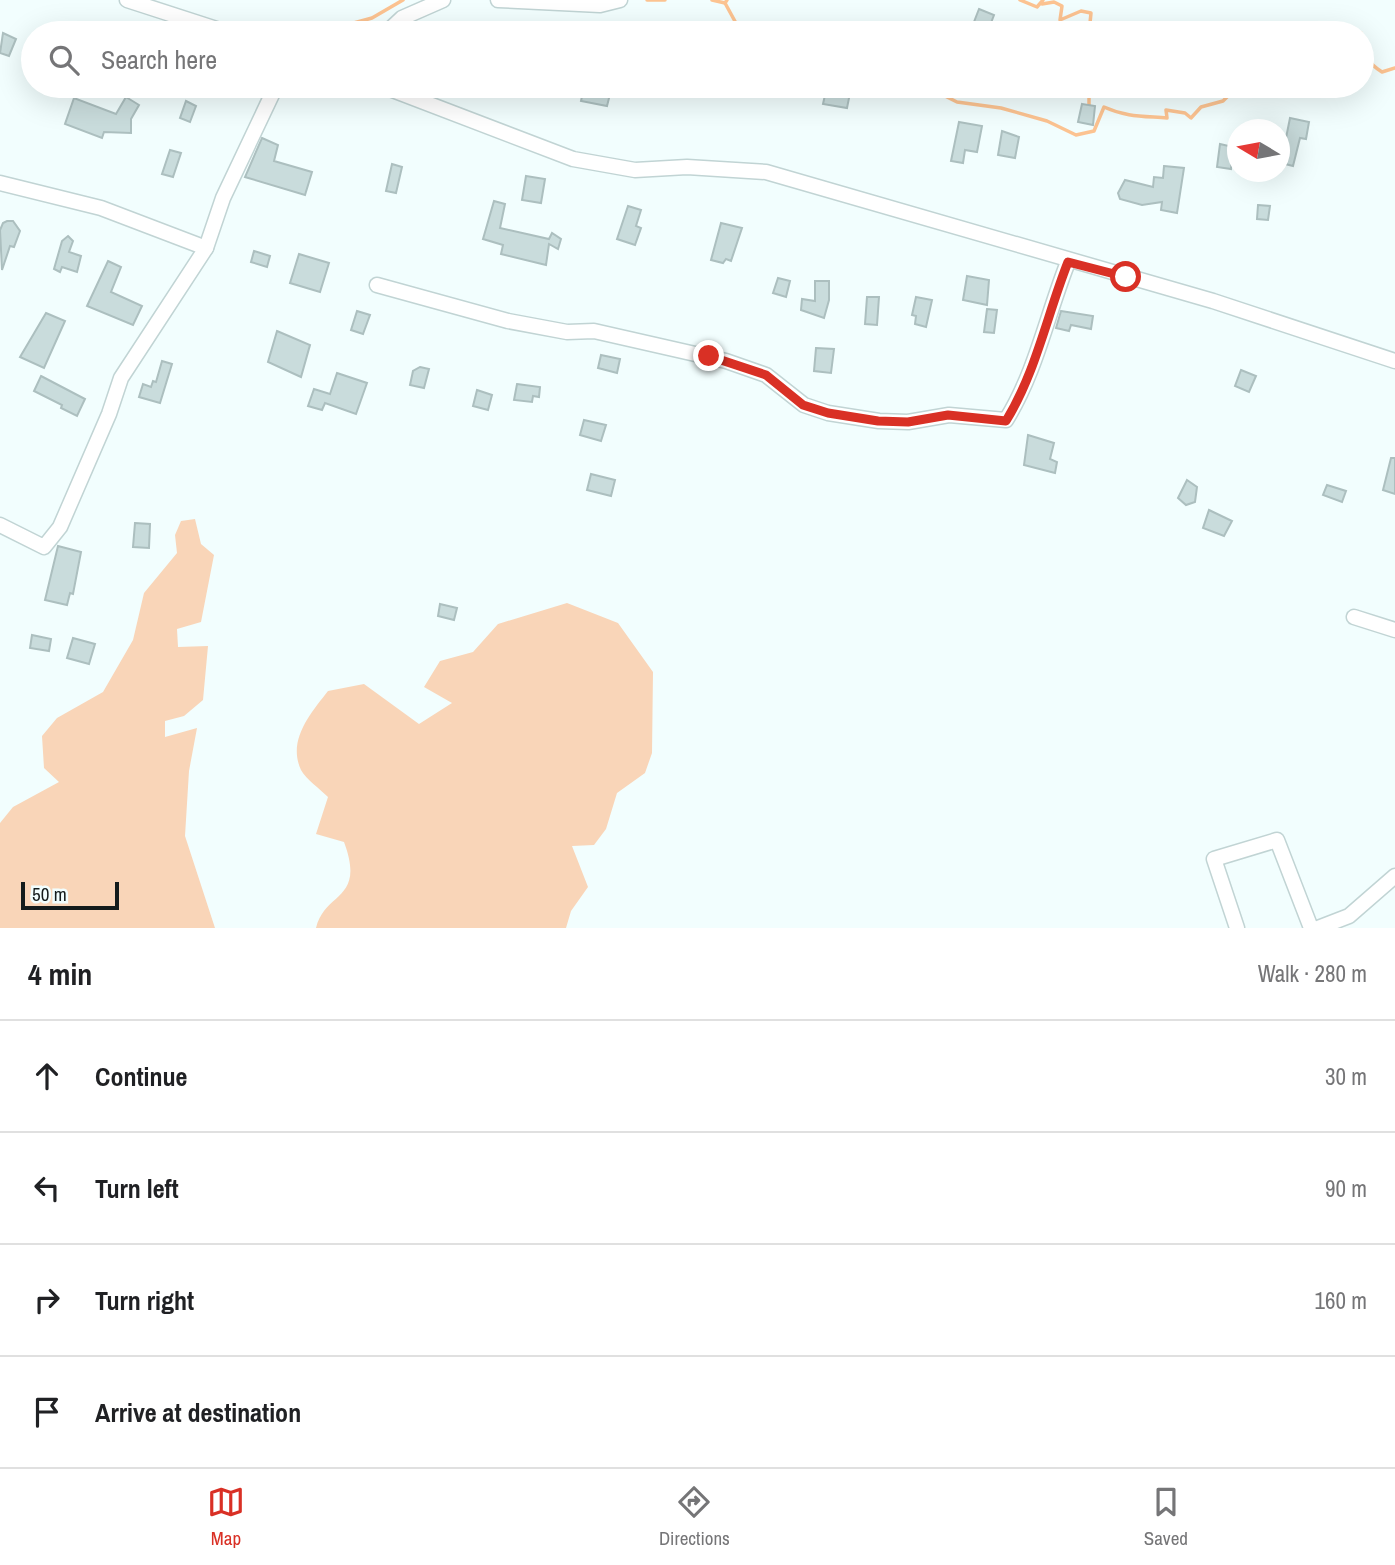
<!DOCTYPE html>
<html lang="en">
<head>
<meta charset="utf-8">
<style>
  :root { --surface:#fff; --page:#f2f2f2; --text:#202124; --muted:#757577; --line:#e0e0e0; --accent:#d93025 }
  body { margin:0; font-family:"Archivo Narrow",sans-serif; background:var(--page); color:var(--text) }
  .compass { position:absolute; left:1227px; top:119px; width:63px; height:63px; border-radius:50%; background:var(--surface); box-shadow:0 7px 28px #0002; rotate:280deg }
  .scale { position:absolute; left:21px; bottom:18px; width:98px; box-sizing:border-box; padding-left:7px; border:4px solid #141b1b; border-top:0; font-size:19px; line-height:24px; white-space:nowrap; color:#141b1b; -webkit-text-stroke:5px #f2fefe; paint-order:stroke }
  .stop { position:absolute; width:21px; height:21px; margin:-16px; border:5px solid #d93025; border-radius:50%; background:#fff }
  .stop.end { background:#d93025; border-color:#fff; box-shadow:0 2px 7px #0008 }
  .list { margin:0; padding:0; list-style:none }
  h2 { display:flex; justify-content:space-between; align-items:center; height:91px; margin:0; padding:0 28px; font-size:30px }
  h2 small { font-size:23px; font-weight:400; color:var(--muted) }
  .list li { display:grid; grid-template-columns:46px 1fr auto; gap:21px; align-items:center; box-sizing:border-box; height:112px; padding:0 28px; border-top:2px solid var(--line) }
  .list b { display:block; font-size:26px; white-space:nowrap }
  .list em { font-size:23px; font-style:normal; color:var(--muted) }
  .icon { flex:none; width:38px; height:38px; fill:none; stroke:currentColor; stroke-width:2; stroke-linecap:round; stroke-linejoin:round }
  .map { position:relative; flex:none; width:1395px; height:928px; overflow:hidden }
  .search { position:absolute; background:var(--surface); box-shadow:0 7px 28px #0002; left:21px; right:21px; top:21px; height:77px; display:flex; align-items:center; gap:18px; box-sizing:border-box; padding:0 24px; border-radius:38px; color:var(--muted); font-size:26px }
  .sheet { height:539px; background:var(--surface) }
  nav { display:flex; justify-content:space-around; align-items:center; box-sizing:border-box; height:98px; border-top:2px solid var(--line); background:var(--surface); font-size:19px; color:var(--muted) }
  nav a { display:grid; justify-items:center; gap:4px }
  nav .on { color:var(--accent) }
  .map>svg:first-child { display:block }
  .green { fill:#f9d5b8 }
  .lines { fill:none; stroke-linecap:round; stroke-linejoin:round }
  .stream { stroke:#fcc391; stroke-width:3.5 }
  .building { fill:#c9dcdc; stroke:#acbfbf; stroke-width:2 }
  .minor-casing { stroke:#c1d4d4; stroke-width:17 }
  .minor { stroke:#fff; stroke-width:14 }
  .route { stroke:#d93025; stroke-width:9 }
</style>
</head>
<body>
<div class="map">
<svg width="1395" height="928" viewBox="0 0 1395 928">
  <rect width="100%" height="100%" fill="#f2fefe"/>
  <!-- green -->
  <g class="green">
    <path d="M 195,519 L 201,544 L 214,555 L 201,622 L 177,629 L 178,647 L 208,646 L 203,700 L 184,716 L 165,721 L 165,737 L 197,728 L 189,771 L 185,836 L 215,928 L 0,928 L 0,823 L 13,807 L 59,782 L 44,768 L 42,736 L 57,718 L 103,692 L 133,640 L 144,593 L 177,553 L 175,535 L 181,521 Z"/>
    <path d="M 567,603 L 618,623 L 653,672 L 652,753 L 645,773 L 617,793 L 606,829 L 594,845 L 572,846 L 588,887 L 571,911 L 566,928 L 316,928 C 325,891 366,901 344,842 L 316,834 L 328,797 C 320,789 306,779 301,770 C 287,740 311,713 328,691 L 364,684 L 419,724 L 452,703 L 424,687 L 440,661 L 473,652 L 498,624 Z"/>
  </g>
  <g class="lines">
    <!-- stream -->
    <g class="stream">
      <path d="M 647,0 L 665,0"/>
      <path d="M 712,0 L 725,3 L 727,0"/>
      <path d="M 1020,0 L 1037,7 L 1043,0"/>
      <path d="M 725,3 L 737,25 L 755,33"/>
      <path d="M 1042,4 L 1054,2 L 1062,6 L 1060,20 L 1081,11 L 1091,13 L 1089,33"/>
      <path d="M 263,27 L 286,33"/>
      <path d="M 317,33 L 372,18 L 403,0"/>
      <path d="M 1361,33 C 1370,48 1358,57 1382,72 L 1395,68"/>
      <path d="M 866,86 L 927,87 L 957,102 L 1001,108 L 1047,121 L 1076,135 L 1094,131 L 1104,107 C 1126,117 1143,116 1167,118 L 1166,110 L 1185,113 L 1191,118 L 1201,107 L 1223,101 L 1238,86"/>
      <path d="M 1089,86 L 1089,108"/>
      <path d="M 1257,86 L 1276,93 L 1331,86"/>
    </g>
  </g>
  <!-- building -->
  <g class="building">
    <path d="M 979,9 L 994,15 L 989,28 L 974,22 Z"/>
    <path d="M 3,33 L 16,39 L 9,56 L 0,53 Z"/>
    <path d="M 584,86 L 612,86 L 607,106 L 581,101 Z"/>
    <path d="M 827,86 L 851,88 L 847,108 L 823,104 Z"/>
    <path d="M 126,97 L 139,105 L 131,119 L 131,133 L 104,132 L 102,138 L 65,124 L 74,98 L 116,114 Z"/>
    <path d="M 186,101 L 196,106 L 190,122 L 180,118 Z"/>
    <path d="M 1082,104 L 1095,106 L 1093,125 L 1078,122 Z"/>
    <path d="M 1290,118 L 1309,122 L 1306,139 L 1300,138 L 1293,166 L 1281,163 Z"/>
    <path d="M 959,122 L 982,126 L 977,152 L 965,150 L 963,163 L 951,161 Z"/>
    <path d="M 1002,131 L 1019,137 L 1015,158 L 998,155 Z"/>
    <path d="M 262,138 L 278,145 L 274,161 L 312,172 L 305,195 L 245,177 Z"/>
    <path d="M 1220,144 L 1233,147 L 1231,169 L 1217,167 Z"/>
    <path d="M 170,150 L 181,153 L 173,177 L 162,174 Z"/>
    <path d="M 392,164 L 402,167 L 396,193 L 386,191 Z"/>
    <path d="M 1164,166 L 1184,168 L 1177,213 L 1161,210 L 1162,202 L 1142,205 L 1120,199 L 1118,193 L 1125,180 L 1153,187 L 1154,177 L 1163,178 Z"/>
    <path d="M 526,176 L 545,179 L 541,203 L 522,200 Z"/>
    <path d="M 494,201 L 505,204 L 500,228 L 549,239 L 552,233 L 561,239 L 558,249 L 549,244 L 546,265 L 501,254 L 503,245 L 483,239 Z"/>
    <path d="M 1258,205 L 1270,206 L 1268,220 L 1257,219 Z"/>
    <path d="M 628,206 L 641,210 L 636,226 L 641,228 L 635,245 L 617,239 Z"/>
    <path d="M 7,221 L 13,221 L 20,231 L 14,247 L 10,246 L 2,270 L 0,230 L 3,223 Z"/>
    <path d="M 721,223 L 742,228 L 731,261 L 726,259 L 723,263 L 711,260 Z"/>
    <path d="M 68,236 L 73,241 L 69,252 L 81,256 L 77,272 L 62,267 L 60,272 L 54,269 L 62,241 Z"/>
    <path d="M 254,251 L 270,256 L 267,267 L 251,262 Z"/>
    <path d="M 299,254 L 329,263 L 320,292 L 290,283 Z"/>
    <path d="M 108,261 L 121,267 L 111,292 L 142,306 L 133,325 L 87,306 Z"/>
    <path d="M 967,276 L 989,280 L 987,305 L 963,300 Z"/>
    <path d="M 778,278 L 790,281 L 786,297 L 773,293 Z"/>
    <path d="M 815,281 L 829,281 L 829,300 L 824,318 L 801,310 L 802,299 L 815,301 Z"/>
    <path d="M 867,297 L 879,297 L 877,325 L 865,324 Z"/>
    <path d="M 916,297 L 932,300 L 926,327 L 915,324 L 916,316 L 912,315 Z"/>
    <path d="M 987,309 L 997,310 L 994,333 L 984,332 Z"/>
    <path d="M 357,311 L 370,315 L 363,334 L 351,330 Z"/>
    <path d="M 1061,311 L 1093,316 L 1091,329 L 1071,325 L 1069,331 L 1056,328 Z"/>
    <path d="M 46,313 L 65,321 L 44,368 L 20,357 Z"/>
    <path d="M 277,331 L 310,345 L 301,377 L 268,362 Z"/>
    <path d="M 816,348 L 834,349 L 831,373 L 814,371 Z"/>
    <path d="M 601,355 L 620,359 L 617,373 L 598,368 Z"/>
    <path d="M 162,361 L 172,364 L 160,403 L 139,397 L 143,384 L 151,387 L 153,381 L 156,382 Z"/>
    <path d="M 420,367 L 429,369 L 424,388 L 410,385 L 413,371 Z"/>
    <path d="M 1241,370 L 1256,376 L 1249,392 L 1235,386 Z"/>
    <path d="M 337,373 L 367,383 L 356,414 L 325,403 L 322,410 L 308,406 L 314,389 L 330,394 Z"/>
    <path d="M 41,376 L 85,399 L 77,416 L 61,408 L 62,405 L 34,391 Z"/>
    <path d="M 517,384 L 540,387 L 539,397 L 533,396 L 532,402 L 514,400 Z"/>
    <path d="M 477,390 L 492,395 L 488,410 L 473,406 Z"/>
    <path d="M 584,420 L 606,425 L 601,441 L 580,435 Z"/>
    <path d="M 1028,435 L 1054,443 L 1050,459 L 1057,462 L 1055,473 L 1024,465 Z"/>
    <path d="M 1391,458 L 1395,458 L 1395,494 L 1383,490 Z"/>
    <path d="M 591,474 L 615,480 L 611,496 L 587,490 Z"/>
    <path d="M 1187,480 L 1197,487 L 1195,502 L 1186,505 L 1178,498 Z"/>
    <path d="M 1327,485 L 1346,491 L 1342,502 L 1323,495 Z"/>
    <path d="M 1209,510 L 1232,521 L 1224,536 L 1203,528 Z"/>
    <path d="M 135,523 L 150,524 L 149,548 L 133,547 Z"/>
    <path d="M 58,546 L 81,552 L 73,594 L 70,593 L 67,605 L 45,600 Z"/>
    <path d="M 440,604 L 457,608 L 454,620 L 438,616 Z"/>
    <path d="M 32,635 L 51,639 L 49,651 L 30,648 Z"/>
    <path d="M 73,638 L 95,644 L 89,664 L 67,658 Z"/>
  </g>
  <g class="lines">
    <defs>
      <g id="minor">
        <path d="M 127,0 L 229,33"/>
        <path d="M 498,0 L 600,5 L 620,0"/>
        <path d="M 386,33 L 402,18 L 443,0"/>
        <path d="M 382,86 L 573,159 L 635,170 L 687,167 L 766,172 L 1213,301 L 1395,361"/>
        <path d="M 0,183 L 101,208 L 206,248"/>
        <path d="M 377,285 L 508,321 L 567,332 L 594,331 L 726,361 L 766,375 L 804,405 L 828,413 L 879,421 L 908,422 L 949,415 L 1006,420 C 1036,372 1047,315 1068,262"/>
        <path d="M 0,525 L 44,547 L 60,527 L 109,414 L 121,378 L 206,248 L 223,198 L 276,86"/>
        <path d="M 1354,617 L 1395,630"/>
        <path d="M 1237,928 L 1214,859 L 1277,840 L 1311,928"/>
        <path d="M 1318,928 L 1349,916 L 1395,876"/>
      </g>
    </defs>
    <!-- minor casing -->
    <use href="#minor" class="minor-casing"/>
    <!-- minor -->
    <use href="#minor" class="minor"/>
  </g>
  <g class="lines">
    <!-- route -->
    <path class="route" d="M 709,356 L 766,375 L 803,405 L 828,413 L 878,421 L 908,422 L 948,415 L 1006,421 C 1036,372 1047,315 1068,262 L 1126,277"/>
  </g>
</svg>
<svg class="compass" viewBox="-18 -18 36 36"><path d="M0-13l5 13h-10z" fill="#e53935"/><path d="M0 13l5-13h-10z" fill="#757577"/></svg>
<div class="scale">50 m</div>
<div class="stop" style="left:1126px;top:277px"></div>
<div class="stop end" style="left:709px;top:356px"></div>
<div class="search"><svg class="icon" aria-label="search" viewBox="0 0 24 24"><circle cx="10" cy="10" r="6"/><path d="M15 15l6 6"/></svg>Search here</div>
</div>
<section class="sheet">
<h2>4 min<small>Walk · 280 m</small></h2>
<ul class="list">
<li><svg class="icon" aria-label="ahead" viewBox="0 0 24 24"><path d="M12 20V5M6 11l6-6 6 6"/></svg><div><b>Continue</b></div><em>30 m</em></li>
<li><svg class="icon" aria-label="left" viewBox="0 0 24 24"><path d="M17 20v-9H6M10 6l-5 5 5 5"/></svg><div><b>Turn left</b></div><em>90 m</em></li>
<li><svg class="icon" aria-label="right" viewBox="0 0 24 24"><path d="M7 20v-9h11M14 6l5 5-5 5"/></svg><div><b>Turn right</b></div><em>160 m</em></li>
<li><svg class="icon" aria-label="arrive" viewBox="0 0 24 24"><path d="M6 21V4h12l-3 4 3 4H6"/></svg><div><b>Arrive at destination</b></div></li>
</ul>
</section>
<nav>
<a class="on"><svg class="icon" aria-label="map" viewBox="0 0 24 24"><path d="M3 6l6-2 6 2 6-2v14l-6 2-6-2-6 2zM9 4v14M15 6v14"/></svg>Map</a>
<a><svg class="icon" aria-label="directions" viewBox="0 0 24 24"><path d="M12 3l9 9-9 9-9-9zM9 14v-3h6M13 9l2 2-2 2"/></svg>Directions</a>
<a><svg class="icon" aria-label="saved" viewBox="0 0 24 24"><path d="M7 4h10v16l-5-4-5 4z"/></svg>Saved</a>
</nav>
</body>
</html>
